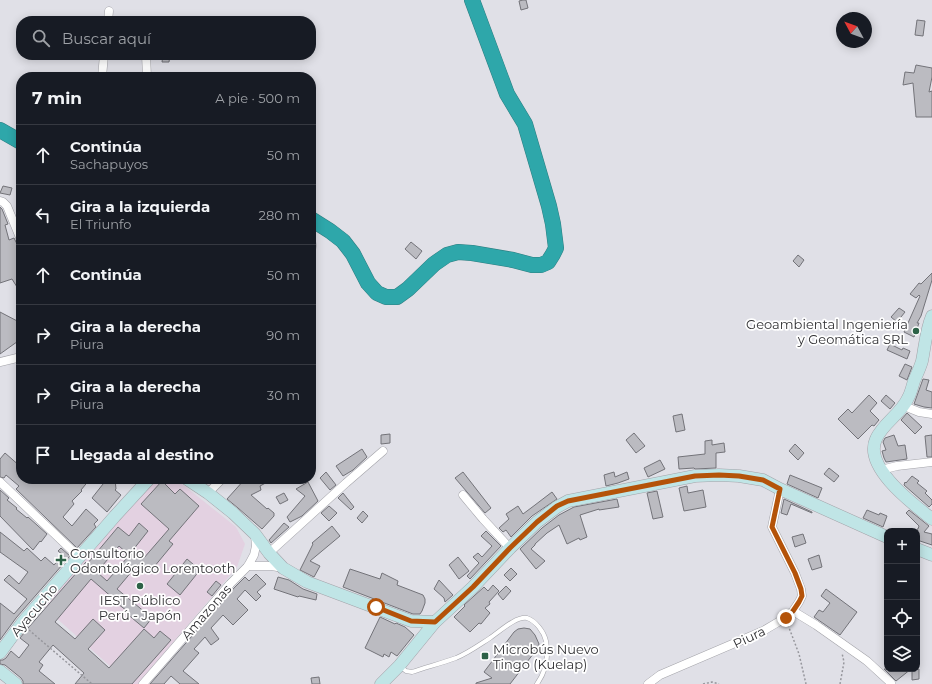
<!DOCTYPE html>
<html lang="es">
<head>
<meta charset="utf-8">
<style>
  :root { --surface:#171b24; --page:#20242c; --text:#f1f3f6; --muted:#9ea1a6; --line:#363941 }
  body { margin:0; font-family:Montserrat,sans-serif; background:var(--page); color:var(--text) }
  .controls { position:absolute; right:12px; bottom:12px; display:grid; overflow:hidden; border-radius:8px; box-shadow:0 2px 10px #0003 }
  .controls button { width:36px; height:36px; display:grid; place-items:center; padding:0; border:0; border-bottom:1px solid var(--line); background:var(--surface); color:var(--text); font:20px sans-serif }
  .compass { position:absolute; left:836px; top:12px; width:36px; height:36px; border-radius:50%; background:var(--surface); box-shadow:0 2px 10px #0003; rotate:311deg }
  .stop { position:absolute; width:12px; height:12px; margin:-9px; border:3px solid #b45309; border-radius:50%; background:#fff }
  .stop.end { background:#b45309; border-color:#fff; box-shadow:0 1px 4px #0008 }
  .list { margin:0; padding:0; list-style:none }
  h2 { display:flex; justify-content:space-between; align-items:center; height:52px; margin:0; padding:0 16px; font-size:17px }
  h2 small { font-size:13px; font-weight:400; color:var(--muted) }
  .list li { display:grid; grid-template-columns:26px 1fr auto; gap:12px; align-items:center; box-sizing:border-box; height:60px; padding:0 16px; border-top:1px solid var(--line) }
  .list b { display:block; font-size:15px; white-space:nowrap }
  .list p { margin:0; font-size:13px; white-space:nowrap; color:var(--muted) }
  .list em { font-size:13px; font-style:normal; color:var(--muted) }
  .icon { flex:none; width:22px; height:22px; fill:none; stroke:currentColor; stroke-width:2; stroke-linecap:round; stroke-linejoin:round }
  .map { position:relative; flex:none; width:932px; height:684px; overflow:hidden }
  .search { position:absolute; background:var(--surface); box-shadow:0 2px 10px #0003; left:16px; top:16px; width:300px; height:44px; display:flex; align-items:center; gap:10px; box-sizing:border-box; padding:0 14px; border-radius:16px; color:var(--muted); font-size:15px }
  .panel { position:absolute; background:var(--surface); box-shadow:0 2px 10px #0003; left:16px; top:72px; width:300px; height:412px; border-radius:16px }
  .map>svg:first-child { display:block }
  .education { fill:#e3d1e1 }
  .building { fill:#bbbbc1; stroke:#737379 }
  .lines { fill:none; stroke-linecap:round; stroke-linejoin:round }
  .lane-casing { stroke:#a3a3a9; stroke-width:5 }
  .street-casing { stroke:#a3a3a9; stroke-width:9 }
  .secondary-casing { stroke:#a3a3a9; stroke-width:13 }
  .highway-casing { stroke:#2f7e81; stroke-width:16 }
  .path { stroke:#97979d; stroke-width:1.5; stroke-dasharray:2 2; stroke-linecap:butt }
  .lane { stroke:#fff; stroke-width:4 }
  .street { stroke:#fff; stroke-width:8 }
  .secondary { stroke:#c0e5e6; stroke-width:12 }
  .highway { stroke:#2ea7aa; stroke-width:15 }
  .route { stroke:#b45309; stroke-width:5 }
  .poi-dot { fill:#2d6247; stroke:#fff; stroke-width:1.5 }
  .labels { text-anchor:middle; stroke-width:3.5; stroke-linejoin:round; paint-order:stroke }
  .poi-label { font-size:13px; fill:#313134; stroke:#fff; text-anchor:start }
  .street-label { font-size:13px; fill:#313134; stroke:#fff }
</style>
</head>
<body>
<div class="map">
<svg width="932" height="684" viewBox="0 0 932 684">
  <rect width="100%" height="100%" fill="#e0e0e7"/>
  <!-- education -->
  <path class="education" d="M 155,480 L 177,480 L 236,527 L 245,544 L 237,567 L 138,684 L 130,684 L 43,606 Z"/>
  <!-- building -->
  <g class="building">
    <path d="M 523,0 L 526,0 L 528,8 L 521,10 L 519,1 Z"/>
    <path d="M 917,20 L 925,21 L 923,36 L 915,35 Z"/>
    <path d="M 163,55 L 170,55 L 169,62 L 162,62 Z"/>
    <path d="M 916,65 L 932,68 L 932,77 L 929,92 L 932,91 L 932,117 L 916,117 L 913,83 L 903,85 L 905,72 L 914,73 Z"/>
    <path d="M 3,186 L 12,188 L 10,195 L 0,193 Z"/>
    <path d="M 0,207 L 2,209 L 8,224 L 5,225 L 9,240 L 14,238 L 17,244 L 21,245 L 21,284 L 17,287 L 12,279 L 0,283 Z"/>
    <path d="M 411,242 L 422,251 L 416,259 L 405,249 Z"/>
    <path d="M 798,255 L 804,260 L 799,267 L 793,261 Z"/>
    <path d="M 932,273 L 932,280 L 921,316 L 917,323 L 919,323 L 914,337 L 904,332 L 920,296 L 919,295 L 916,298 L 910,294 L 919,283 L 921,284 Z"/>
    <path d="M 899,308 L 905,312 L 897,322 L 891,317 Z"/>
    <path d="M 0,312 L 21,323 L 21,339 L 0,354 Z"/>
    <path d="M 890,344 L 902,350 L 903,348 L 910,351 L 907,359 L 887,350 Z"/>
    <path d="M 905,364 L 912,367 L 907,380 L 899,376 Z"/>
    <path d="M 923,379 L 929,380 L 926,390 L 932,392 L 932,408 L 924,407 L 914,404 Z"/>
    <path d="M 869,395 L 877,403 L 870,411 L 879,420 L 874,426 L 872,425 L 858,439 L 838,419 L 848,409 L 852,413 Z"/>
    <path d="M 886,395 L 895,403 L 890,409 L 881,401 Z"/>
    <path d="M 907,413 L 922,427 L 915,434 L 901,420 Z"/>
    <path d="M 682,414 L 685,430 L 676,432 L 673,416 Z"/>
    <path d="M 634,433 L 645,446 L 636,453 L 626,440 Z"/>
    <path d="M 390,434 L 390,443 L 381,444 L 381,435 Z"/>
    <path d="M 894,435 L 898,446 L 905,445 L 907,459 L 886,462 L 884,458 L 882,451 L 886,450 L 883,442 L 885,438 Z"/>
    <path d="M 932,435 L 932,457 L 927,457 L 925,436 Z"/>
    <path d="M 712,440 L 712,445 L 724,443 L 725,452 L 716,453 L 716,468 L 695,469 L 694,468 L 679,469 L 678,457 L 705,454 L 705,441 Z"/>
    <path d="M 795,444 L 804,453 L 798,460 L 789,451 Z"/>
    <path d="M 362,449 L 367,457 L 353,470 L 343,476 L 336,466 Z"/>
    <path d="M 5,453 L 21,467 L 21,479 L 45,479 L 48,482 L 50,479 L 90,479 L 81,490 L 82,491 L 72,501 L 74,504 L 63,517 L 72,526 L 86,509 L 98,520 L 94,524 L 96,527 L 77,548 L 16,489 L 19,486 L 6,475 L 4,478 L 0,477 L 0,459 Z"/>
    <path d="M 660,460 L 665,469 L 648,477 L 644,468 Z"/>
    <path d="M 829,468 L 839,476 L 834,482 L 824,474 Z"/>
    <path d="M 326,472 L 336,485 L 330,490 L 320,478 Z"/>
    <path d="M 463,472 L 491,508 L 485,513 L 455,478 Z"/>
    <path d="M 614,472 L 615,477 L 627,472 L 629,479 L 618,483 L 606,486 L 604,475 Z"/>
    <path d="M 790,475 L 822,488 L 818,498 L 787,484 Z"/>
    <path d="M 912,476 L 919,481 L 917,483 L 927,491 L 925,493 L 932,500 L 932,504 L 929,507 L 904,485 L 905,482 L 906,483 Z"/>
    <path d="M 107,479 L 115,479 L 116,489 L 115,490 L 121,495 L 107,512 L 92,498 Z"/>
    <path d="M 245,479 L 273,479 L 260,486 L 261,490 L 251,495 L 267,509 L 268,508 L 274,513 L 274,516 L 262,529 L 238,508 L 227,499 Z"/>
    <path d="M 162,481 L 175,494 L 180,489 L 199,506 L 169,541 L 173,544 L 149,573 L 138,564 L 117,589 L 152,618 L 144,628 L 126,613 L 127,611 L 113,600 L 114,599 L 91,579 L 55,622 L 75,639 L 93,619 L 105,630 L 88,649 L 109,668 L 144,629 L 154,638 L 160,631 L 171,640 L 132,684 L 75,684 L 84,673 L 53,645 L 39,662 L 43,665 L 39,671 L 55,684 L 23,684 L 23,681 L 21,678 L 5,665 L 0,664 L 0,660 L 3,660 L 6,658 L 11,651 L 19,658 L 29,645 L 20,638 L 28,628 L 86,562 L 87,564 L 118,527 L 129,536 L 139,523 L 148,531 L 129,555 L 119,546 L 97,572 L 107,581 L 133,551 L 143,559 L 169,529 L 141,504 Z"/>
    <path d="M 308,482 L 318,501 L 302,516 L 290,522 L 287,517 L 305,496 L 296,489 Z"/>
    <path d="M 687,486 L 688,493 L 703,490 L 706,507 L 684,511 L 679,488 Z"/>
    <path d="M 0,490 L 9,498 L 7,500 L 17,508 L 16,509 L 27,518 L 28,517 L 47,534 L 41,542 L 40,541 L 33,550 L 0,516 Z"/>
    <path d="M 657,491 L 663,517 L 653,519 L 647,493 Z"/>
    <path d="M 552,492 L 557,499 L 532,516 L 511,537 L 506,530 L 503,532 L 499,528 L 509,519 L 506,514 L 518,506 L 523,514 L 535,505 Z"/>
    <path d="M 284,493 L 288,500 L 280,504 L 276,497 Z"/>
    <path d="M 343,493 L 354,507 L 351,510 L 338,498 Z"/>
    <path d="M 617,499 L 619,507 L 599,510 L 599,509 L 580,515 L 587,537 L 580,540 L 579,538 L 567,544 L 559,525 L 547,533 L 535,544 L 535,545 L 531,549 L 545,561 L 536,569 L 520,549 L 542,528 L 559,515 L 574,507 Z"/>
    <path d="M 784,499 L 812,512 L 812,513 L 791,504 L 787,515 L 781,513 Z"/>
    <path d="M 329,506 L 337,513 L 329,521 L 321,513 Z"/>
    <path d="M 867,510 L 879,515 L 880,513 L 887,516 L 883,527 L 863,518 Z"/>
    <path d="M 909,510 L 929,526 L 924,532 L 932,534 L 932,545 L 917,540 L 917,529 L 918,529 L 919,526 L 906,513 Z"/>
    <path d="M 363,511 L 368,516 L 362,523 L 357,518 Z"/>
    <path d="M 284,523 L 289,527 L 271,543 L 269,540 Z"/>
    <path d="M 332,526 L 340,536 L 310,561 L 320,566 L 314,577 L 300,570 L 313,544 L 312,543 Z"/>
    <path d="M 486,531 L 501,546 L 470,579 L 467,576 L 479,563 L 473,557 L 478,553 L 482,557 L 492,546 L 481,536 Z"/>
    <path d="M 0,532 L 24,551 L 27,548 L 41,561 L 45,557 L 54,565 L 63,555 L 58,551 L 61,548 L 70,556 L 16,618 L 0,640 L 0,603 L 14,614 L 27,599 L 4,580 L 9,575 L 19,584 L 28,572 L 0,552 Z"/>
    <path d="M 803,534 L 806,543 L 795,547 L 792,537 Z"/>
    <path d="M 819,555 L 822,567 L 812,570 L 808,559 Z"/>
    <path d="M 458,557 L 469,571 L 459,579 L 449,565 Z"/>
    <path d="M 187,559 L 200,570 L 180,595 L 167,584 Z"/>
    <path d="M 511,568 L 517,574 L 510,581 L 504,575 Z"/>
    <path d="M 350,569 L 380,579 L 382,573 L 398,581 L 397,585 L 423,595 L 425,599 L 425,603 L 422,611 L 420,614 L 413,614 L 343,587 Z"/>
    <path d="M 256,574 L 266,584 L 257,592 L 261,596 L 256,601 L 245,590 L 237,599 L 248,610 L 233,625 L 223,615 L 211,628 L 219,639 L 211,645 L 205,637 L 194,649 L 199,653 L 183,671 L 199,684 L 180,684 L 171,676 L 164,684 L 150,684 L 234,588 L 245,577 L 249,581 Z"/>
    <path d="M 278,577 L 289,580 L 303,589 L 317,594 L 316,600 L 299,596 L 298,597 L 274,589 Z"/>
    <path d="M 439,580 L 453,595 L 445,602 L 444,598 L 434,589 Z"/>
    <path d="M 216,581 L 221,585 L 212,596 L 207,592 Z"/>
    <path d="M 493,585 L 499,591 L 489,602 L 490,604 L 485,608 L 490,613 L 481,624 L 479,623 L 470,632 L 454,617 L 465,606 L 464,605 L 484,587 L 488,591 Z"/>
    <path d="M 506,586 L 511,591 L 503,600 L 498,594 Z"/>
    <path d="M 826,589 L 857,612 L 840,635 L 814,617 L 819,610 L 823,612 L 830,603 L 821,596 Z"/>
    <path d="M 380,617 L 395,624 L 396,623 L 405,627 L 414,635 L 397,656 L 391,652 L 389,657 L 384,654 L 383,657 L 365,648 Z"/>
    <path d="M 524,628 L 530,629 L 535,635 L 539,644 L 537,649 L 510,684 L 476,684 L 476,683 L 492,678 L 484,672 L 514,632 L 518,629 Z"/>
    <path d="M 884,669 L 911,669 L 896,681 Z"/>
    <path d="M 912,669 L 919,669 L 919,679 L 912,680 Z"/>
    <path d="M 319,677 L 320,684 L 312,684 L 311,678 Z"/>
  </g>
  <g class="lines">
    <defs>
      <path id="lane" d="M 401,667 L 406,671 L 412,672 C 427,667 442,663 456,658 C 468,653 479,645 490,638 C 499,632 516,616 527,618 C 536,621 544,632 546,641 C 549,656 546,671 537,684"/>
      <g id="street">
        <path d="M 108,21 L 109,11"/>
        <path d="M 146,55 L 147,77"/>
        <path d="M 102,77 L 104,55"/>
        <path d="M 0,201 L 3,202 L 7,206 L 21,240"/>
        <path d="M 311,240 C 312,244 313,247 311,250"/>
        <path d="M 0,362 L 21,357"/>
        <path d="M 904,406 L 919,412 L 932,414"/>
        <path d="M 881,470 L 897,466 L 932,462"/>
        <path d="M 0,482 L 79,557"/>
        <path d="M 208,493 L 222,479"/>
        <path d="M 463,495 L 483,519 L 510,548"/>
        <path d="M 269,553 L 346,483 L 383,451"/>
        <path d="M 248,566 L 272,566 L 283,568"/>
        <path d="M 793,611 L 816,625 L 867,661 L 891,683"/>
        <path d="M 143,684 L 230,584 L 248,566 L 254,555 L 256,546 L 255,535"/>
        <path d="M 648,684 L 660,675 L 763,631 L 785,618 L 793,611 L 799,602 L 802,596 L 801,589 L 795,573 L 772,527 L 780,489"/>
      </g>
      <g id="secondary">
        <path d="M 932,316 C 926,330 925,346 922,361 C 920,368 917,374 914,381 C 912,387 911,393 908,398 C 901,414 883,423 876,439 C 863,467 913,504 932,519"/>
        <path d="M 187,479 L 208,493 L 233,513 L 255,534 L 269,553 L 283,568 L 307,582 L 411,621 L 435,622"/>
        <path d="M 917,549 L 932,555"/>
        <path d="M 0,653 L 22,623 L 115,516 L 149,479"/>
        <path d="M 0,671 L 16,684"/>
        <path d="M 381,684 L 399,666 L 435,622 L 473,587 L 510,548 L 537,522 L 557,507 L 568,501 L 695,476 L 719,475 L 739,476 L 763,480 L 780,489 L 887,537"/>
      </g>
      <g id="highway">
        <path d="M 0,130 L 21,142"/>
        <path d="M 311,219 L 330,231 L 343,241 L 353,254 L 368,283 L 377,293 L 386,297 L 397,297 L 408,289 L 434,264 L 447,255 L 458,252 L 472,253 L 513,260 L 532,265 L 541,265 L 548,262 L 553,254 L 556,248 L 553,224 L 549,206 L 525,124 L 507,94 L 472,0"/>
      </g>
    </defs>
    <!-- lane casing -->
    <use href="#lane" class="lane-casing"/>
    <!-- street casing -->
    <use href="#street" class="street-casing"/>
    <!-- secondary casing -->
    <use href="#secondary" class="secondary-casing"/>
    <!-- highway casing -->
    <use href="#highway" class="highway-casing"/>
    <!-- path -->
    <g class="path">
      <path d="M 788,625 L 799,654 L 806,684"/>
      <path d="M 29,630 L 92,684"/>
      <path d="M 703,684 L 712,682 L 719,684"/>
      <path d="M 840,684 L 844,662 L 842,653"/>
    </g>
    <!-- lane -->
    <use href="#lane" class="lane"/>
    <!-- street -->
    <use href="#street" class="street"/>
    <!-- secondary -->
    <use href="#secondary" class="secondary"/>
    <!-- highway -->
    <use href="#highway" class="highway"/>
  </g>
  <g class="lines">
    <!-- route -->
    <path class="route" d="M 376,607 L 411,621 L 435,622 L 473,587 L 510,548 L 537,522 L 557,506 L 568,501 L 695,476 L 719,475 L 739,476 L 763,480 L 780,489 L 772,527 L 795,573 L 801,589 L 802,596 L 799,602 L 793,611 L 786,618"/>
  </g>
  <!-- markers -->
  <g class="poi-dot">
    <circle cx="916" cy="331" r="4"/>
    <path d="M59 554h4v4h4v4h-4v4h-4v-4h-4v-4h4z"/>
    <circle cx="140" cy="586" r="4"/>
    <rect x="481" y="652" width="8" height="8" rx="2"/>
  </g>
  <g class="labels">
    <!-- poi labels -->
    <g class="poi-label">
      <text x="908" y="329" text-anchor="end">Geoambiental Ingeniería<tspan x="908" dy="15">y Geomática SRL</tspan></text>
      <text x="70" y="558">Consultorio<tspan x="70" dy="15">Odontológico Lorentooth</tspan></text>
      <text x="140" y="605" text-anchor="middle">IEST Público<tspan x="140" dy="15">Perú - Japón</tspan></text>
      <text x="493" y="654">Microbús Nuevo<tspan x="493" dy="15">Tingo (Kuelap)</tspan></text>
    </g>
    <!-- street labels -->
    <g class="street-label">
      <text transform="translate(34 610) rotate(-50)" y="5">Ayacucho</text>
      <text transform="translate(206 612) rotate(-49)" y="5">Amazonas</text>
      <text transform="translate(749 637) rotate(-25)" y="5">Piura</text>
    </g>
  </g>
</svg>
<div class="controls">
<button>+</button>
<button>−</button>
<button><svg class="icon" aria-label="locate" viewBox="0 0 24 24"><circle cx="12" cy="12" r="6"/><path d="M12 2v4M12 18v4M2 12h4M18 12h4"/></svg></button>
<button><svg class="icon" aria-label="layers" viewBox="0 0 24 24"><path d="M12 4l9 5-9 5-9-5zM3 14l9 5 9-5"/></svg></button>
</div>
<svg class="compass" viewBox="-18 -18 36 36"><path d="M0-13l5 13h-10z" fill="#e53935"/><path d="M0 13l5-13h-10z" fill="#9ea1a6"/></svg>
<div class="stop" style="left:376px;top:607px"></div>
<div class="stop end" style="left:786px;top:618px"></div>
<div class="search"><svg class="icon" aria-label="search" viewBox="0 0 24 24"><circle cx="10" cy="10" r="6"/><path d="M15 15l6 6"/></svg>Buscar aquí</div>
<section class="panel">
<h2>7 min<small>A pie · 500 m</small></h2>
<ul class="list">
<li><svg class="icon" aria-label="ahead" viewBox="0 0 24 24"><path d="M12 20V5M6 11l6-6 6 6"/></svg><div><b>Continúa</b><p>Sachapuyos</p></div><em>50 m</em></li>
<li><svg class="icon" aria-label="left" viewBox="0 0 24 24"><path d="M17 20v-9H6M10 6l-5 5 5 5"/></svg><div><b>Gira a la izquierda</b><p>El Triunfo</p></div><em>280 m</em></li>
<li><svg class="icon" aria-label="ahead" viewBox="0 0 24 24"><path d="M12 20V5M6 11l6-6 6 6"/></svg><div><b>Continúa</b></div><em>50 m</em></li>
<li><svg class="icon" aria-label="right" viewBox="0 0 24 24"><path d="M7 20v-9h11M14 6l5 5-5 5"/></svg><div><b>Gira a la derecha</b><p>Piura</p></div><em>90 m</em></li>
<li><svg class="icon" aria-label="right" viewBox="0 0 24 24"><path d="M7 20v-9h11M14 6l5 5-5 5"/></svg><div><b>Gira a la derecha</b><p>Piura</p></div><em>30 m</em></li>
<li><svg class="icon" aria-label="arrive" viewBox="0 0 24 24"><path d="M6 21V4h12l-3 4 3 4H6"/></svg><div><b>Llegada al destino</b></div></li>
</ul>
</section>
</div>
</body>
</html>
